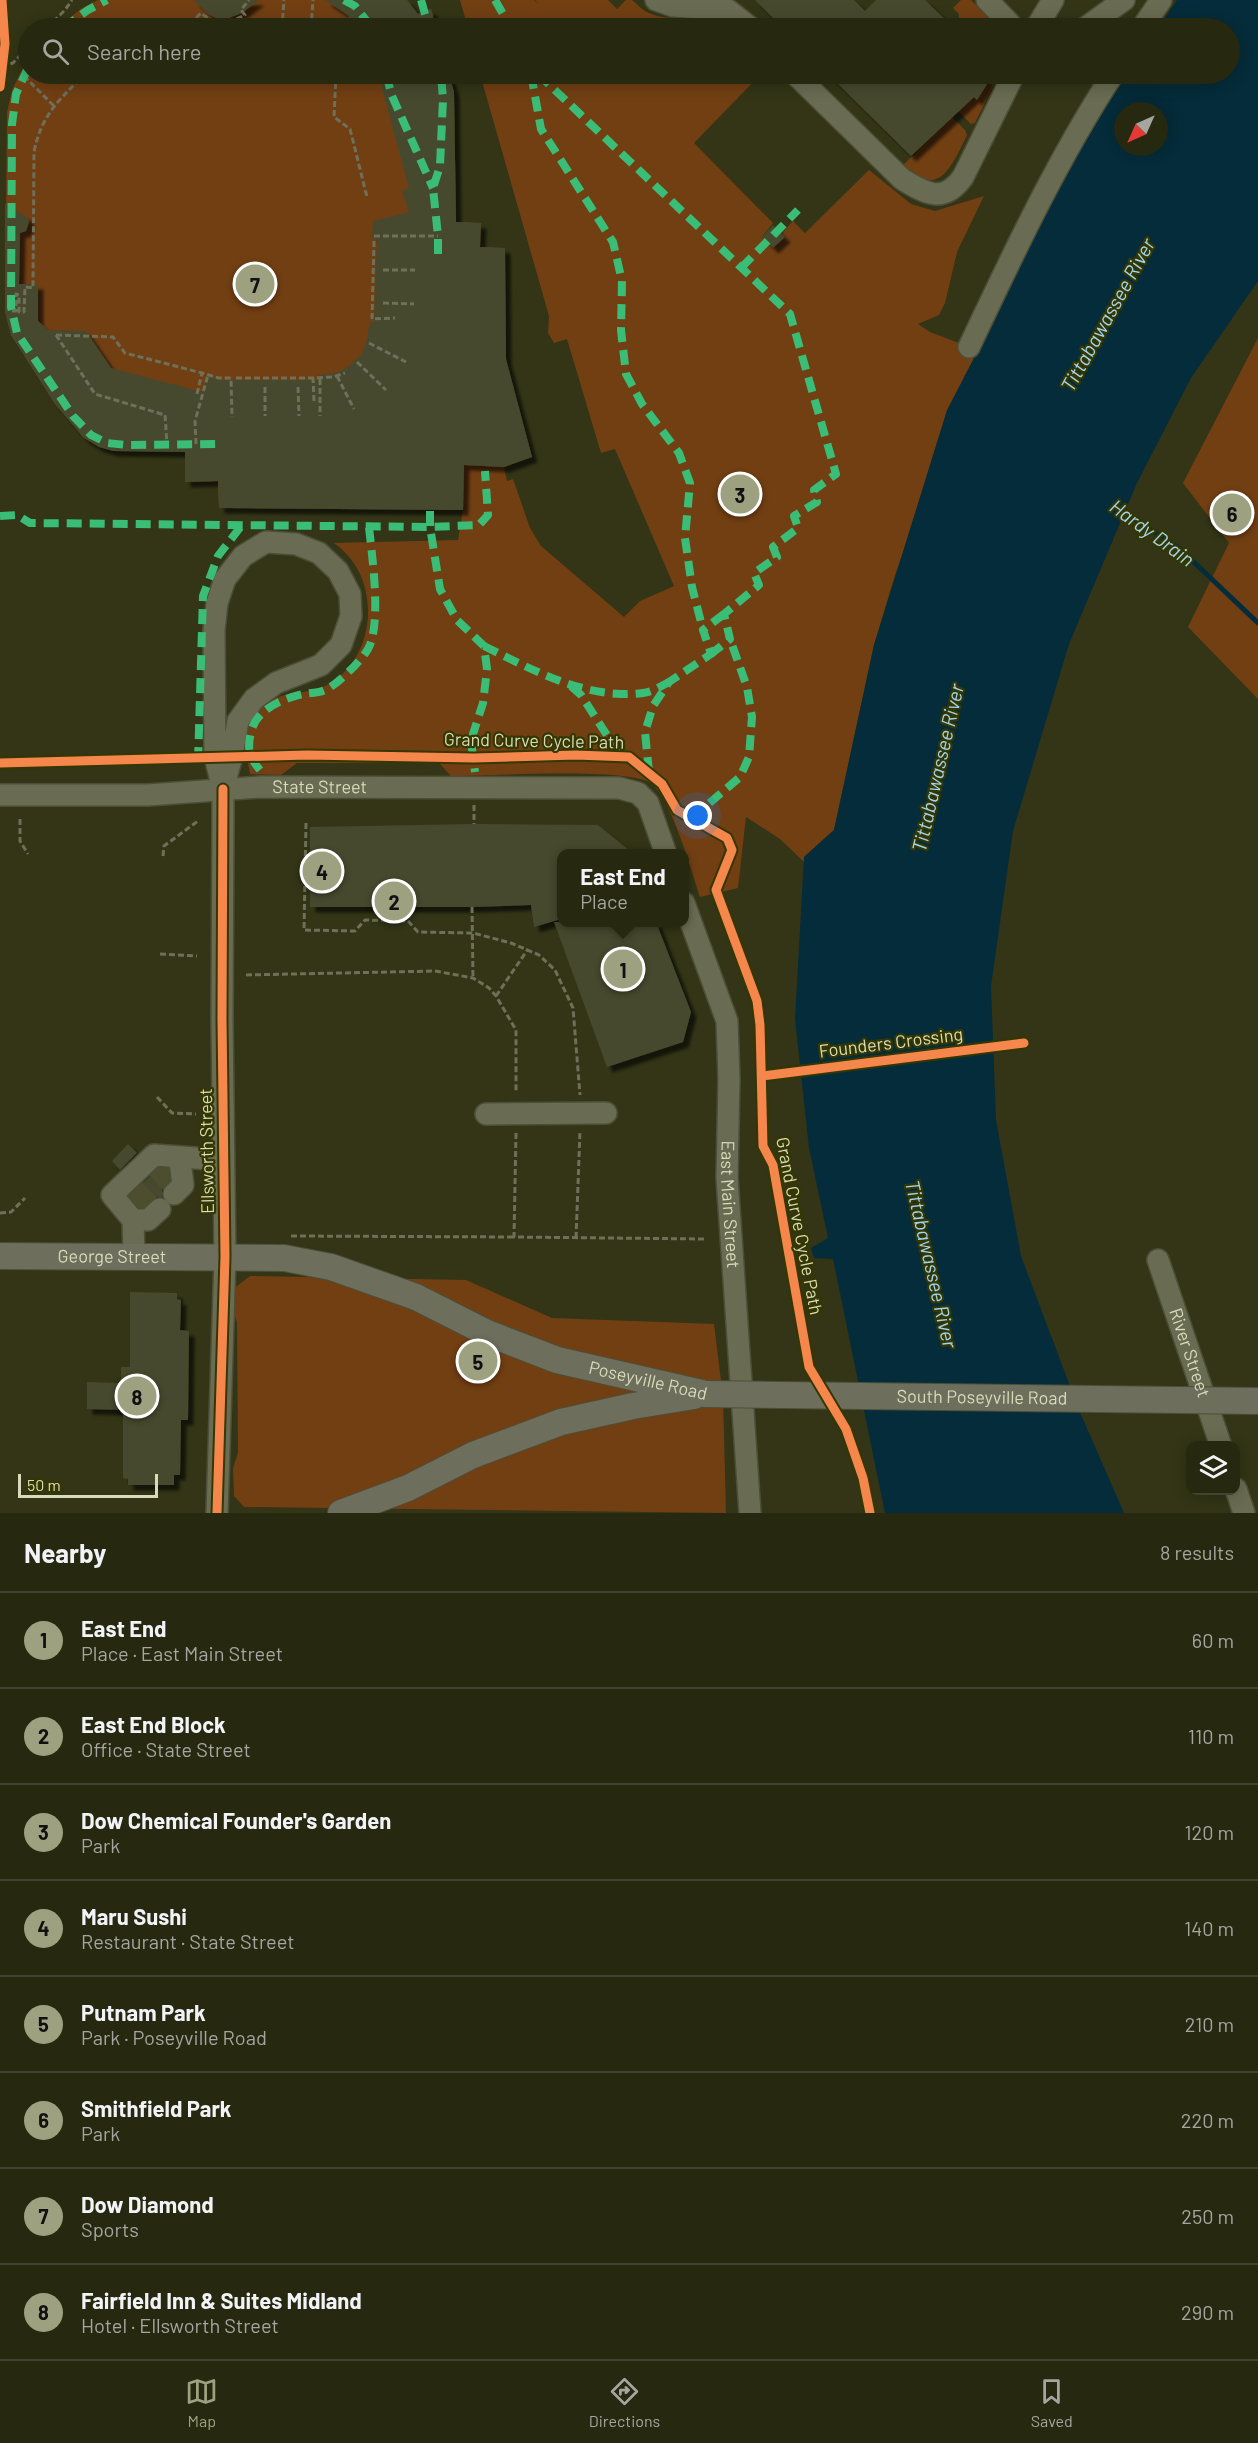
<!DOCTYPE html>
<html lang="en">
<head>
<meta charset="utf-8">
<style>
  :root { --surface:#262810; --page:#32341e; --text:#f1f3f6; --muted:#a4a69f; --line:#424430; --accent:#9ea180 }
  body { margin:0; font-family:Barlow,sans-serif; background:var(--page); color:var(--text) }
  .controls { position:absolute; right:18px; bottom:18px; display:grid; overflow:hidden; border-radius:12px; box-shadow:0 3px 15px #0003 }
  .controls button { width:54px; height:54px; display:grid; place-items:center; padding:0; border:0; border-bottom:2px solid var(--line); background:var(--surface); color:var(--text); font:30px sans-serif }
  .compass { position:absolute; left:1114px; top:102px; width:54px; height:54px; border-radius:50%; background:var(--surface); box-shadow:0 3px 15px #0003; rotate:225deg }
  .scale { position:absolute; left:18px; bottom:15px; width:140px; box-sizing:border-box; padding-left:6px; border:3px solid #d7dbb9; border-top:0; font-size:16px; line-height:21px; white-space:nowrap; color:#d7dbb9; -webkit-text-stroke:4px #343700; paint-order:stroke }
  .you { position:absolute; left:698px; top:816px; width:21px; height:21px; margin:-15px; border:4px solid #fff; border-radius:50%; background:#1a73e8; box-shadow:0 0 0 9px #1a73e833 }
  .badge { display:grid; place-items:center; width:39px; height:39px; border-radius:50%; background:var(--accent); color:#111; font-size:20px; font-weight:700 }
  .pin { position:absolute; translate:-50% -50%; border:3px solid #fff; box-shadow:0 2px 6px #0006 }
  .popup { position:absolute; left:557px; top:849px; width:132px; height:78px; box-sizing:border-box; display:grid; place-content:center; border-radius:12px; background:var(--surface); filter:drop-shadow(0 2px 4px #0005); font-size:20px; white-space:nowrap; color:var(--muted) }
  .popup b { font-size:22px; color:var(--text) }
  .popup::after { content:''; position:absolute; left:50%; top:100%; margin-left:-12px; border:12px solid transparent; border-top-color:var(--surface) }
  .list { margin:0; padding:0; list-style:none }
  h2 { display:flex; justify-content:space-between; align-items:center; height:78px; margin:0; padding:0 24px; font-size:26px }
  h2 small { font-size:20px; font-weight:400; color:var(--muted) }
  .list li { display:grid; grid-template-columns:39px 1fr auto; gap:18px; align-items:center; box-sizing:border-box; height:96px; padding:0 24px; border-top:2px solid var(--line) }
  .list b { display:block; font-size:22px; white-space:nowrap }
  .list p { margin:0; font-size:20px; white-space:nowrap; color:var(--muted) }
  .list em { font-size:20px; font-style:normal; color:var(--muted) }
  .icon { flex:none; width:33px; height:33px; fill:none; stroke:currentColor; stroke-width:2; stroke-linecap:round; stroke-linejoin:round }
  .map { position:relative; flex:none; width:1258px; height:1513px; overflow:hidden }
  .search { position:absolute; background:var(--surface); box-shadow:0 3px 15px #0003; left:18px; right:18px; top:18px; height:66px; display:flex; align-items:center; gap:15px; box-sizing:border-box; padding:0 21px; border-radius:33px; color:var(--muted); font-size:22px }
  .sheet { height:846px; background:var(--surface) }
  nav { display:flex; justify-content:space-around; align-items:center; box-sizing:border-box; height:84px; border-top:2px solid var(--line); background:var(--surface); font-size:16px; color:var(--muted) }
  nav a { display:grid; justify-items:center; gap:3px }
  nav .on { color:var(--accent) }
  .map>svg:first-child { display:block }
  .green { fill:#723f13 }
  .water { fill:#052c3a; fill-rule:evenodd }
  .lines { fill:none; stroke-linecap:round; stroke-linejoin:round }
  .stream { stroke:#052c3a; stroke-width:5 }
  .building { fill:#47492d; filter:url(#shadow) }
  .minor-tunnel { stroke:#4c4e2e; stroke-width:21; stroke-dasharray:21 10; stroke-linecap:butt }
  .minor-casing { stroke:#4c4f37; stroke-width:24 }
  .major-casing { stroke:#4c4f37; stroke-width:28 }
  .path { stroke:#6e705a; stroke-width:3; stroke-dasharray:6 3; stroke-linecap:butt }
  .minor { stroke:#696c52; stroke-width:21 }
  .major { stroke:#6d6e5c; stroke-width:26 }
  .major-bridge-casing { stroke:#4c4f37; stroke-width:28; stroke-linecap:butt }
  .major-bridge { stroke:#6d6e5c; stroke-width:26 }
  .quiet { stroke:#3abd76; stroke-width:8; stroke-dasharray:15 8; stroke-linecap:butt }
  .cycleway-casing { stroke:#343700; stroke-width:13 }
  .cycleway { stroke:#f5874c; stroke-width:9 }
  .labels { text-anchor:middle; stroke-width:4.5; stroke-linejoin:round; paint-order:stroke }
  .street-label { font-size:18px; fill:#d7dbb9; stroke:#343700 }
  .water-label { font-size:20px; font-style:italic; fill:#a1d5f2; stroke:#343700 }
</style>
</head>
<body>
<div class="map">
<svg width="1258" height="1513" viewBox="0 0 1258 1513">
  <defs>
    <filter id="shadow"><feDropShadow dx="5.5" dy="5.5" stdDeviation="1.5" flood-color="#0009"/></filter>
  </defs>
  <rect width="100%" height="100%" fill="#333516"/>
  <!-- green -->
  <g class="green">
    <path d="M 98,0 L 407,0 L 417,14 L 431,9 L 436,28 L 57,28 L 82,8 Z"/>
    <path d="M 460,0 L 534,0 L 538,4 L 535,0 L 608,0 L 617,9 L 626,0 L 632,0 C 637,4 642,10 647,12 C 675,26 704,9 734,28 L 468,28 Z"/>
    <path d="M 961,0 L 971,0 L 999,28 L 962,28 L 958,25 L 959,14 L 953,8 Z"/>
    <path d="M 28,58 L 28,74 L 449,74 L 454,92 L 456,222 L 481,223 L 480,247 L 505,248 L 506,372 L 509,372 L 532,457 L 504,467 L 507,481 L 513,479 L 530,528 L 541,546 L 624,617 L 640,601 L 674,586 L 615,449 L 601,453 L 567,339 L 554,343 L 548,333 L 549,316 L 480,74 L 761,74 L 694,143 L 773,223 L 762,237 L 773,248 L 785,237 L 782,233 L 793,221 L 805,233 L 869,170 L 911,204 L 935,211 L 984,196 L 957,252 L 945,303 L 939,315 L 918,324 L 930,332 L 977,350 L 895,575 L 874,645 L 834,830 L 804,857 L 804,862 L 780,839 L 746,817 L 738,888 L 700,897 C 692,872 671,799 652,784 C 631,767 486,776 451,776 L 439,763 L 297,763 L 281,775 L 250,774 C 247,757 242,736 251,720 C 273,685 300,699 327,685 C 355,670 369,639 368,609 C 367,581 356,559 334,543 L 458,540 L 463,510 L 219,508 L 218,482 L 185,482 L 185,452 L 113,451 L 99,447 L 84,438 L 55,404 L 11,335 L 5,311 L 7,113 L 12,90 Z"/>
    <path d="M 990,74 L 999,74 L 975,123 L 971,124 L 958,111 L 974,97 L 978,99 L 986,86 Z"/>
    <path d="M 952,117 L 965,130 L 967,135 C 952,166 938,201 902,166 Z"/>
    <path d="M 1258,338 L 1258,699 L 1188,627 L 1229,543 L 1183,483 Z"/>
    <path d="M 250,1276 L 466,1280 L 552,1318 L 714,1324 L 723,1397 L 726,1513 L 244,1507 L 234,1496 L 233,1468 L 238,1453 L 237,1323 L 233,1310 L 233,1289 Z"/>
  </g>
  <!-- water -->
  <path class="water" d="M 1177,0 L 1258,0 L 1258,281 L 1191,378 L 1137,483 L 1069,644 L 1013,831 L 991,986 L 996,1120 L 1021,1256 L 1079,1410 L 1124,1513 L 885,1513 L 833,1259 L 814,1258 L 811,1248 L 828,1238 L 809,1148 L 795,1019 L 804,857 L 834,830 L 874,645 L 947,410 L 974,358 L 1002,295 L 1080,145 L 1128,74 L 1230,74 L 1230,28 L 1158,28 ZM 1123,111 L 1159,111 L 1159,147 L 1123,147 Z"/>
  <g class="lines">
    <!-- stream -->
    <path class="stream" d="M 1121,510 L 1180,549 L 1258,623"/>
  </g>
  <!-- building -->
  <g class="building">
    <path d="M 194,0 L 259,0 L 242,13 L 226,19 L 216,18 L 208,14 Z"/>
    <path d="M 325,0 L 407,0 L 418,14 L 431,9 L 436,28 L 356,28 L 348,20 L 349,16 Z"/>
    <path d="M 755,0 L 854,0 L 865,11 L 876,0 L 925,0 L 954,28 L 783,28 Z"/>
    <path d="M 378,74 L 449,74 L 454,92 L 456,222 L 481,223 L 480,247 L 505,248 L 506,359 L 532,457 L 504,467 L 464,465 L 463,510 L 219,508 L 218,481 L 185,482 L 185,452 L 113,451 L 99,447 L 84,438 L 55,404 L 11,335 L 5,311 L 5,204 L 27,217 L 29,222 L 26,231 L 20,233 L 19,284 L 38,284 L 38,321 L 48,330 L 86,331 L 111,368 L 202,392 L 206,376 L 220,380 L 318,380 L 317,375 L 336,373 L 346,368 L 361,355 L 366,343 L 370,322 L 374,322 L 377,239 L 372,238 L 373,221 L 409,212 L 402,191 L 409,188 Z"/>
    <path d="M 828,74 L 990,74 L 986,86 L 977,100 L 974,97 L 911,156 Z"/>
    <path d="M 773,225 L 785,237 L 773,248 L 762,237 Z"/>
    <path d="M 474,824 L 598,825 L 634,854 L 561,854 L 561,919 L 534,927 L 531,905 L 472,907 L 310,907 L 310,827 Z"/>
    <path d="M 554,922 L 656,922 L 691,1012 L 683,1042 L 607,1067 Z"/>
    <path d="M 128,1144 L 137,1153 L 120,1170 L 112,1161 Z"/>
    <path d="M 159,1168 L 168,1169 L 170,1180 L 162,1190 L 162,1197 L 157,1197 L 143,1207 L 139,1207 L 129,1196 Z"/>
    <path d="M 130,1292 L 177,1293 L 177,1299 L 181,1300 L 180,1330 L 189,1331 L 188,1420 L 181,1420 L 180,1475 L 174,1475 L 174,1485 L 128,1485 L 128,1479 L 123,1478 L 123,1410 L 87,1409 L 87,1382 L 121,1383 L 121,1367 L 130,1367 Z"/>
  </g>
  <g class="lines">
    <!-- minor-tunnel -->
    <path class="minor-tunnel" d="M 134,1204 L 172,1168"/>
    <defs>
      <g id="minor">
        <path d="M 656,0 L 673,6 L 728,10 L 751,28"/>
        <path d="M 987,0 L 1014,28"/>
        <path d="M 1036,28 L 1053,0"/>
        <path d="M 1085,28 L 1124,0"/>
        <path d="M 1142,28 L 1161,0"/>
        <path d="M 795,74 L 902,179 C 926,194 944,204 963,177 L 1014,74"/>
        <path d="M 969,347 C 1013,254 1057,160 1113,74"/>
        <path id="s1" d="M 0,795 L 148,795 L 260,787 L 619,788 L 638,793 L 648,803 L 666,854"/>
        <path id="s2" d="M 684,903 L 727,1021 L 729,1079 L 727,1178 L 750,1513"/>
        <path d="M 486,1114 L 606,1113"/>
        <path d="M 174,1194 L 183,1185 L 180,1161"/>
        <path d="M 133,1220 L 148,1220 L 160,1209"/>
        <path d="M 134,1257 L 133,1220 L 112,1195 L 154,1155 L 223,1160"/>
        <path id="s3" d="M 1158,1260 L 1221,1446"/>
        <path d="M 1236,1489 L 1244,1513"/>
        <path d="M 217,1513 L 225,1257 L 222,1019 L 223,821 L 223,789 L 215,757 L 214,630 L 217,603 L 225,579 L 243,556 L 266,542 L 296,544 L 319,553 L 338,571 L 350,594 L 351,616 L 341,645 L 321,665 L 276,683 L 254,699 L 238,721 L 232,756 L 223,789"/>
      </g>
      <g id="major">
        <path id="s4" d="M 0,1256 L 284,1258 L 331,1267 L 416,1297 L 487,1333 L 557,1360 L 706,1394"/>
        <path d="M 341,1513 L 408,1488 L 473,1455 L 561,1422 L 633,1406 L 694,1396"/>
      </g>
    </defs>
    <!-- minor casing -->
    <use href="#minor" class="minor-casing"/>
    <!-- major casing -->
    <use href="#major" class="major-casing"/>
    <!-- path -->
    <g class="path">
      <path d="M 73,21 L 80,28"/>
      <path d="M 47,28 L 65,10 L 72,0"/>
      <path d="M 222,28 L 211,27 L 197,17 L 201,13 C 215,25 230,23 245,15 L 241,10 L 249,0"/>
      <path d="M 227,28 L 234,27 L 249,19 L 253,24 L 246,28"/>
      <path d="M 282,28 L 284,0"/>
      <path d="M 311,28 L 313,0"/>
      <path d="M 2,67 L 13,63 L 28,47"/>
      <path d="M 336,74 L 334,117 L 350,129 L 367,197"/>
      <path d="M 24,76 L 54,106"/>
      <path d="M 374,236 L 438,236"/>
      <path d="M 374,241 L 372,319 L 395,318"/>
      <path d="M 383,270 L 415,270"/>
      <path d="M 383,303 L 414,304"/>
      <path d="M 12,311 L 16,311 L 16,294 L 19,295 L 19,312 L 24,312 L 25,287 L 33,288 L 34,152 C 41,115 60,99 85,74"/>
      <path d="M 56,335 L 95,394 L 165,415 L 167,444"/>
      <path d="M 56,335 L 113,337 L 125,353 L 202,373"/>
      <path d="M 369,343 L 406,362"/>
      <path d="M 357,362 L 386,390"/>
      <path d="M 337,376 L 354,409"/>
      <path d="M 236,378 L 313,378"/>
      <path d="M 320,379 L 320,416"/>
      <path d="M 265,387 L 265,416"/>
      <path d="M 298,387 L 299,416"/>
      <path d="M 197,394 L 202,373 L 219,378 L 231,378 L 232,417"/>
      <path d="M 314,401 L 313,378 L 333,377 L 345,373"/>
      <path d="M 196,444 L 195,421 L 208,375"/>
      <path d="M 474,805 L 474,824"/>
      <path d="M 20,819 L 20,841 L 28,854"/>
      <path d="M 306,823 L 304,930 L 355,931 L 365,920 L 408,921 L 418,932 L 473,933 L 511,943 L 539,955 L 555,970 L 573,1008 L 580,1095"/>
      <path d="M 163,856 L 164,846 L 198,821"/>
      <path d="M 472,907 L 473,978"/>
      <path d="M 160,954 L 197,956"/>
      <path d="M 246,975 L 435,971 L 473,978 L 489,988 L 496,996 L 516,1030 L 516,1093"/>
      <path d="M 496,996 L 528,949"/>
      <path d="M 157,1097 L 172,1113 L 196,1114"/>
      <path d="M 516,1133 L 514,1237 L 705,1239"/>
      <path d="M 0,1213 L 11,1212 L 25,1198"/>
      <path d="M 291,1236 L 514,1237"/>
      <path d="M 576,1238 L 580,1131"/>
    </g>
    <!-- minor -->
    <use href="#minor" class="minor"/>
    <!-- major -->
    <use href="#major" class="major"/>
    <defs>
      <g id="major-bridge">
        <path id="s5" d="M 706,1394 L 1258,1401"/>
      </g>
    </defs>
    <!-- major-bridge casing -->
    <use href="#major-bridge" class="major-bridge-casing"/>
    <!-- major-bridge -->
    <use href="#major-bridge" class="major-bridge"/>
    <!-- quiet -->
    <g class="quiet">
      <path d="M 344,0 L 355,6 L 372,28"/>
      <path d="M 421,0 L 429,28"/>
      <path d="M 495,0 L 511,28"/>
      <path d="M 63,28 L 88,10 L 107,0"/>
      <path d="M 28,68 L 16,94 L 12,124 L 11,307 L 17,333 L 73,416 L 91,435 L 107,443 L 127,445 L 217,444"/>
      <path d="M 386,74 L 392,96 L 433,188"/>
      <path d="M 531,74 L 541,129 L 613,242 L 622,281 L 621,330 L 626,374 L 642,404 L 679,453 L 690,483 L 685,538 L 692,587 L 703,630"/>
      <path d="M 538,74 L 790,314 L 836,474 L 814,490 L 817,502 L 794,516 L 798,528 L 773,547 L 777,557 L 754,573 L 759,585 L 724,614 L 730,639 L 711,654"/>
      <path d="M 438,254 L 438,236 L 433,188 L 440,166 L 443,99 L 441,74"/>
      <path d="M 741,268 L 798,210"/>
      <path d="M 430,511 L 430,527 L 440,589 L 457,620 L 484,646 L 487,669 L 483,703 L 473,734 L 472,749 L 475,772"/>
      <path d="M 0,516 L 17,515 L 30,523 L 430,527 L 479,525 L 488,515 L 485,471"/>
      <path d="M 484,646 C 533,670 586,700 643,693 C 652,692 661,686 669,682"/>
      <path d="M 571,686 L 581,695 L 621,757"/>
      <path d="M 198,762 L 203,596 L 218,556 L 242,525"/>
      <path d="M 260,770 C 249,757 247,749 251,732 C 256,710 281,699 303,694 C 310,693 319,693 325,690 C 337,685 362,660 368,649 C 382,624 372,556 369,527"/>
      <path d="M 649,772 L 645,732 L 653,706 L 669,682 L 711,654 L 703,630 L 724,614"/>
      <path d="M 692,818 L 740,777 L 749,757 L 752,717 L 747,687 L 730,639"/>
    </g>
    <defs>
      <g id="cycleway">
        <path d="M 0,87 L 5,44 L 2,0"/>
        <path d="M 0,763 L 307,755 L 474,758 L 576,755 L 629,757 L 662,784 L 677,810 L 727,838 L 732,850 L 716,890 L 757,1001 L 760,1025 L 763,1146 L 773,1165 L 809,1367 L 846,1429 L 863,1478 L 870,1513"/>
        <path d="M 762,1076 L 1024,1043"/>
        <path d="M 217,1513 L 225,1257 L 222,1019 L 223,789"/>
      </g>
    </defs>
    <!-- cycleway casing -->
    <use href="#cycleway" class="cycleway-casing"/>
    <!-- cycleway -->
    <use href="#cycleway" class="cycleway"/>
  </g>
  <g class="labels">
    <!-- street labels -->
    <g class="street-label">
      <text transform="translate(534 741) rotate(1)" y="6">Grand Curve Cycle Path</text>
      <text dy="6" stroke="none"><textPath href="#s1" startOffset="320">State Street</textPath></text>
      <text transform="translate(891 1043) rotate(-7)" y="6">Founders Crossing</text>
      <text transform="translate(207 1151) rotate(-91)" y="6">Ellsworth Street</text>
      <text dy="6" stroke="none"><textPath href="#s2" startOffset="309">East Main Street</textPath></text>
      <text transform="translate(799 1226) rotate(79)" y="6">Grand Curve Cycle Path</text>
      <text dy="6" stroke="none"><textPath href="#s4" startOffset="112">George Street</textPath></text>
      <text dy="6" stroke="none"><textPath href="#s3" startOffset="98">River Street</textPath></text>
      <text dy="6" stroke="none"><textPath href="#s4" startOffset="670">Poseyville Road</textPath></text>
      <text dy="6" stroke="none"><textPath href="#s5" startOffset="276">South Poseyville Road</textPath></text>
    </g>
    <!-- water labels -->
    <g class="water-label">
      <text transform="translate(1108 315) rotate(-61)" y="7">Tittabawassee River</text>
      <text transform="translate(1152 533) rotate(36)" y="7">Hardy Drain</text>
      <text transform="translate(938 768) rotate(-77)" y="7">Tittabawassee River</text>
      <text transform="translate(931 1264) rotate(77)" y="7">Tittabawassee River</text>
    </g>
  </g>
</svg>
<div class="controls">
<button><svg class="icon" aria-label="layers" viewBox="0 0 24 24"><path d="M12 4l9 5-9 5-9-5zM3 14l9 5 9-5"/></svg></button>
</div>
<svg class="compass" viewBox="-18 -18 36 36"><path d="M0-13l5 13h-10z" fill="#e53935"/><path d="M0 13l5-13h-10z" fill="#a4a69f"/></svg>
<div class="scale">50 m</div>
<div class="you"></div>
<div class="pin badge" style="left:623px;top:969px">1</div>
<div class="popup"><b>East End</b>Place</div>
<div class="pin badge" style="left:394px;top:901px">2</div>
<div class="pin badge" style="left:740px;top:494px">3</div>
<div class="pin badge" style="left:322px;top:871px">4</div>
<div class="pin badge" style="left:478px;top:1361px">5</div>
<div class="pin badge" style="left:1232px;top:513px">6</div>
<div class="pin badge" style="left:255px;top:284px">7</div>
<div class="pin badge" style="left:137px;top:1396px">8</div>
<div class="search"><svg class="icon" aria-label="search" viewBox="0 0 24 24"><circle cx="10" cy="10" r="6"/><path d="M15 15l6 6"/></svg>Search here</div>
</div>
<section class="sheet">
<h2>Nearby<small>8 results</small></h2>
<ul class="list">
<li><span class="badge">1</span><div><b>East End</b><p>Place · East Main Street</p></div><em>60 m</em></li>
<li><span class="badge">2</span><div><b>East End Block</b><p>Office · State Street</p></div><em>110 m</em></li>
<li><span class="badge">3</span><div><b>Dow Chemical Founder's Garden</b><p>Park</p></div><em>120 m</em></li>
<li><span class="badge">4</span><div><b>Maru Sushi</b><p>Restaurant · State Street</p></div><em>140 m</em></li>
<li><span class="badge">5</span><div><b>Putnam Park</b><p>Park · Poseyville Road</p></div><em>210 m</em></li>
<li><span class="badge">6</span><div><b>Smithfield Park</b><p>Park</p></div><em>220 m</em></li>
<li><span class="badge">7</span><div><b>Dow Diamond</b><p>Sports</p></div><em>250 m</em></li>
<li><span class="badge">8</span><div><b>Fairfield Inn &amp; Suites Midland</b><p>Hotel · Ellsworth Street</p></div><em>290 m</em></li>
</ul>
</section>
<nav>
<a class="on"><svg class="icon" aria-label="map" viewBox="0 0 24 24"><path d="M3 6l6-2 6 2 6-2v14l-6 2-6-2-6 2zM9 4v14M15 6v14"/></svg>Map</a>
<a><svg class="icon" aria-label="directions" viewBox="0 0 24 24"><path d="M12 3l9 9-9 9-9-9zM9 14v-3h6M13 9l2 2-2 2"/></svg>Directions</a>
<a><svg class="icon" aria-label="saved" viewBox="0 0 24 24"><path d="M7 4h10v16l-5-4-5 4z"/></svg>Saved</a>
</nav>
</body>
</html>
